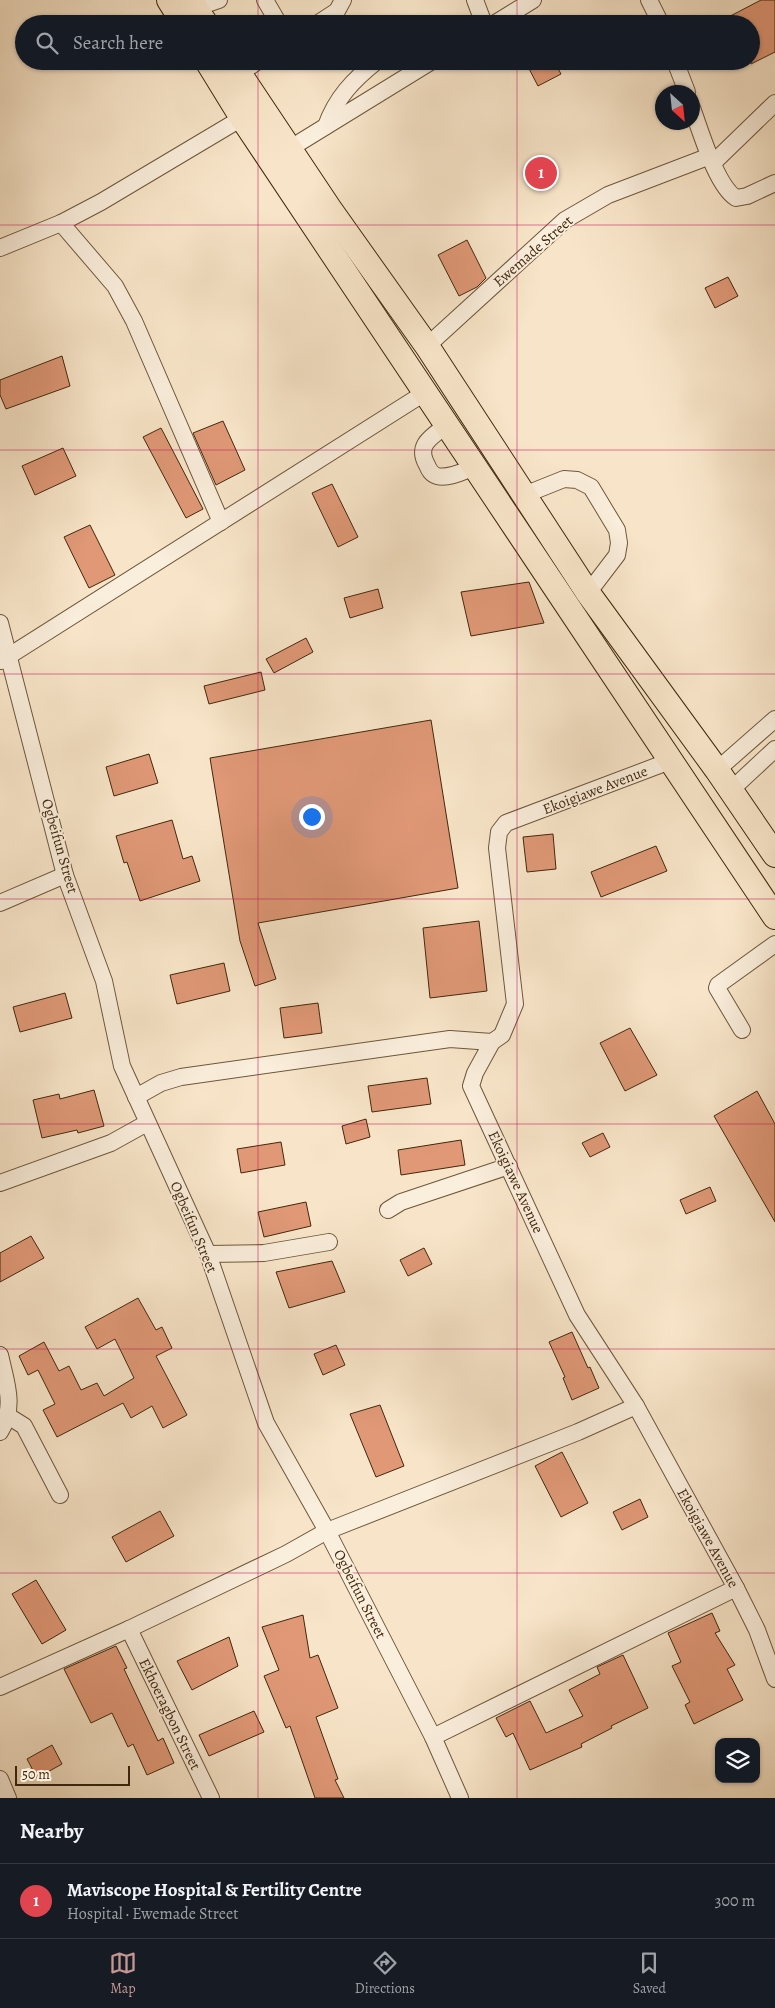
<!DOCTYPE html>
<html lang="en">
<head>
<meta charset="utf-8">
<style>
  :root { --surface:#171b24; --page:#20242c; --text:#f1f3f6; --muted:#9ea1a6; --line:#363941; --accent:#c59692 }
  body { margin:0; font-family:Alegreya,serif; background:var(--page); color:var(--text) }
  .controls { position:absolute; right:15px; bottom:15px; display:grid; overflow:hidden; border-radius:10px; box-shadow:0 1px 4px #0004 }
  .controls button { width:45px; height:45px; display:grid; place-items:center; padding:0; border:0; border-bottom:1px solid var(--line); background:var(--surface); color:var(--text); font:25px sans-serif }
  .compass { position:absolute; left:655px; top:85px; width:45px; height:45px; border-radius:50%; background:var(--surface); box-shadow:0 1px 4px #0004; rotate:153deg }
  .scale { position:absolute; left:15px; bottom:12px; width:115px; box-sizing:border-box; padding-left:5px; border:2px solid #40280c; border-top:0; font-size:14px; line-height:18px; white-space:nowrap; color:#40280c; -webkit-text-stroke:4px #faeedc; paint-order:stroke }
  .you { position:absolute; left:311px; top:816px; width:18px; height:18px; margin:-12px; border:4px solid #fff; border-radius:50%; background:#1a73e8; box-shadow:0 0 0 8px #1a73e833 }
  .badge { display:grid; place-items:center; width:32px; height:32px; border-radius:50%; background:var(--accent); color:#fff; font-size:16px; font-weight:700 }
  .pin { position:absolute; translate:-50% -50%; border:2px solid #fff; box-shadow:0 1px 5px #0006 }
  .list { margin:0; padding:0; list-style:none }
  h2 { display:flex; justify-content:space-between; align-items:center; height:65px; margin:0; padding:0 20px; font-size:21px }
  h2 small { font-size:16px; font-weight:400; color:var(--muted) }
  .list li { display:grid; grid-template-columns:32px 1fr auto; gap:15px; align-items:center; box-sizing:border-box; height:75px; padding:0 20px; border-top:1px solid var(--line) }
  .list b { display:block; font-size:19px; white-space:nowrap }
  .list p { margin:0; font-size:16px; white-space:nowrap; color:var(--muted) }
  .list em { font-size:16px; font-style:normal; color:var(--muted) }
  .icon { flex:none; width:28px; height:28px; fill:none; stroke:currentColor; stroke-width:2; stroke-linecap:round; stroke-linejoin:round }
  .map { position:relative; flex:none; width:775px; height:1798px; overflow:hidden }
  .search { position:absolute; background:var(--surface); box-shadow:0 1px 4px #0004; left:15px; right:15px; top:15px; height:55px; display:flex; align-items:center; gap:12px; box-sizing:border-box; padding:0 18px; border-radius:28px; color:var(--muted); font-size:19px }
  .sheet { height:140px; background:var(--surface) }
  nav { display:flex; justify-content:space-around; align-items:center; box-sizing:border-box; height:70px; border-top:1px solid var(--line); background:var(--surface); font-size:14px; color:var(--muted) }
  nav a { display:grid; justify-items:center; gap:2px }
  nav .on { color:var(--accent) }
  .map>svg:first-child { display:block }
  .building { fill:#e09877; stroke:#40280c }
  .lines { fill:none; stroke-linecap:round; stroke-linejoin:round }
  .minor-casing { stroke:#6e573b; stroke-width:18 }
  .highway-casing { stroke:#40280c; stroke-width:26 }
  .minor { stroke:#faeedc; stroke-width:16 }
  .highway { stroke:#f8e5c9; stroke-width:24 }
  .grid { fill:none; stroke:#c2185b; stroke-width:1; stroke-opacity:0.55 }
  .labels { text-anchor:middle; stroke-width:4; stroke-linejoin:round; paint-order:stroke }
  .street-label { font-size:15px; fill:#40280c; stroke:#faeedc }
</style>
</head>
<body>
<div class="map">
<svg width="775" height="1798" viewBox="0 0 775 1798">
  <rect width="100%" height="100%" fill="#f8e5c9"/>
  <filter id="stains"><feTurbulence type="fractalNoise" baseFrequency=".004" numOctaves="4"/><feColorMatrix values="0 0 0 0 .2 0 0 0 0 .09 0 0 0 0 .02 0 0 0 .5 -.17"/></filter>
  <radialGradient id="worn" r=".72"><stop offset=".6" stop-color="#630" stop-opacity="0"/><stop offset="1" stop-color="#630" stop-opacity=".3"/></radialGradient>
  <!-- building -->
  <g class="building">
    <path d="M 761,0 L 775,0 L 775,52 L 751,64 L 751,24 L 715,24 Z"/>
    <path d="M 525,61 L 554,61 L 561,74 L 538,86 Z"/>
    <path d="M 467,240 L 486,278 L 477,287 L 459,296 L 438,255 Z"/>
    <path d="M 728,277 L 738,296 L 715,308 L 705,288 Z"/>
    <path d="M 62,356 L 70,386 L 6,409 L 0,395 L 0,380 Z"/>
    <path d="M 223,421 L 245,470 L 216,485 L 193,433 Z"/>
    <path d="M 161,428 L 203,509 L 186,518 L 143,437 Z"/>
    <path d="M 63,448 L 76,476 L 35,495 L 22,466 Z"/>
    <path d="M 332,484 L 358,537 L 338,547 L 312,493 Z"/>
    <path d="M 90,525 L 115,575 L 89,588 L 64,537 Z"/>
    <path d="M 529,582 L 544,623 L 471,636 L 461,592 Z"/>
    <path d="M 378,589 L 383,608 L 350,618 L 344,598 Z"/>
    <path d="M 306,638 L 313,652 L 274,673 L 266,659 Z"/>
    <path d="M 261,672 L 265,690 L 209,704 L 204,686 Z"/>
    <path d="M 431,720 L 458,888 L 258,923 L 276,979 L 255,986 L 240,941 L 210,758 Z"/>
    <path d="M 149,754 L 158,783 L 114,796 L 106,767 Z"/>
    <path d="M 172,820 L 183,859 L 192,856 L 200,881 L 140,901 L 127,862 L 124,863 L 116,836 Z"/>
    <path d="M 553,834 L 556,869 L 527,872 L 523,837 Z"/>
    <path d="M 656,846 L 667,871 L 601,897 L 591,872 Z"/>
    <path d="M 479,921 L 487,991 L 430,998 L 423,928 Z"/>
    <path d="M 224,963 L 230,991 L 177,1004 L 170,975 Z"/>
    <path d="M 65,993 L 72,1018 L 20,1032 L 13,1007 Z"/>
    <path d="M 318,1003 L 322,1033 L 284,1038 L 280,1008 Z"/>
    <path d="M 630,1028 L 657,1075 L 625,1091 L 600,1043 Z"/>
    <path d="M 427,1078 L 431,1104 L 372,1112 L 368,1086 Z"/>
    <path d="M 94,1090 L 104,1126 L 78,1133 L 77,1130 L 42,1138 L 33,1100 L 59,1094 L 60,1099 Z"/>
    <path d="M 757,1091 L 775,1124 L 775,1222 L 714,1116 Z"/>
    <path d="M 366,1119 L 370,1137 L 346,1144 L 342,1126 Z"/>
    <path d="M 603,1133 L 610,1147 L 590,1157 L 582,1143 Z"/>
    <path d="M 461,1140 L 465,1165 L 401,1175 L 398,1150 Z"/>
    <path d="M 281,1142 L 285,1165 L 241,1173 L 237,1149 Z"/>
    <path d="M 710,1187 L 716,1201 L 686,1214 L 680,1200 Z"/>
    <path d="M 306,1202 L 311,1226 L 264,1237 L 258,1212 Z"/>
    <path d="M 31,1236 L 44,1258 L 0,1282 L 0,1253 Z"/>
    <path d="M 424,1248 L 432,1264 L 408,1276 L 400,1260 Z"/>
    <path d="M 332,1261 L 345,1292 L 289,1308 L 276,1272 Z"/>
    <path d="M 138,1298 L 156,1330 L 162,1327 L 172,1348 L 156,1356 L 187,1415 L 163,1428 L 152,1406 L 131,1418 L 123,1403 L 57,1437 L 43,1410 L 55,1404 L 38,1370 L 28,1375 L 19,1356 L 44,1342 L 59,1371 L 69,1366 L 81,1390 L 97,1383 L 104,1396 L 134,1378 L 115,1339 L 97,1349 L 85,1327 Z"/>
    <path d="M 572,1332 L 588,1368 L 590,1367 L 599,1388 L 572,1400 L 563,1378 L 565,1377 L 549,1342 Z"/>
    <path d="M 336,1345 L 345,1365 L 323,1375 L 314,1354 Z"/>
    <path d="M 380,1405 L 404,1466 L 376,1477 L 350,1414 Z"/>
    <path d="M 562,1452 L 588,1503 L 561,1517 L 535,1466 Z"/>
    <path d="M 640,1499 L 648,1517 L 622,1530 L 613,1512 Z"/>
    <path d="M 160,1511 L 174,1536 L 126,1562 L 112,1537 Z"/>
    <path d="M 36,1580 L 66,1630 L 42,1644 L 12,1594 Z"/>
    <path d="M 712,1613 L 720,1631 L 715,1633 L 735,1665 L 727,1669 L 743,1700 L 694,1724 L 685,1705 L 690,1702 L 672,1666 L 681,1662 L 668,1633 Z"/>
    <path d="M 303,1615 L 310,1658 L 318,1655 L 338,1708 L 316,1717 L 338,1779 L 335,1780 L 344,1798 L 315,1798 L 290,1726 L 286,1728 L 264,1676 L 279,1670 L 262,1627 Z"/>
    <path d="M 229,1637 L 238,1666 L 192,1690 L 177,1661 Z"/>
    <path d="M 116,1646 L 127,1668 L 124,1669 L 158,1741 L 163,1738 L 174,1763 L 147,1775 L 133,1744 L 128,1747 L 112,1713 L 91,1723 L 64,1669 Z"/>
    <path d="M 623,1655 L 648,1708 L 611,1726 L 612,1728 L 581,1744 L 582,1747 L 530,1770 L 513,1733 L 506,1737 L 496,1718 L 530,1701 L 546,1733 L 583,1716 L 569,1690 L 600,1674 L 597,1667 Z"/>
    <path d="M 254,1711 L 264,1732 L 209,1756 L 199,1735 Z"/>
    <path d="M 52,1745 L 62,1764 L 37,1778 L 27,1759 Z"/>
  </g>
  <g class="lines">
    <defs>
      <g id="minor">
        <path d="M 265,0 L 279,24"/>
        <path d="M 475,0 L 484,24"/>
        <path d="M 649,0 L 661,24"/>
        <path d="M 195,8 L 219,0"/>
        <path d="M 317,24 L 337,11 L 343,0"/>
        <path d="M 494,24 L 533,0"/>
        <path d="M 675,61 L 687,92"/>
        <path d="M 239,74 L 258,61"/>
        <path d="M 692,108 C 701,132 716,185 736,198 L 747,196 L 775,183"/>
        <path d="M 326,126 C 336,98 353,80 377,61"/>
        <path d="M 289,149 L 432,61"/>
        <path d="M 713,163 L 775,103"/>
        <path d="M 61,223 L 115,286 L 134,321 L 221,522"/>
        <path d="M 0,248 L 61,223 L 101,202 L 242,118"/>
        <path d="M 427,346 L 565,220 L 608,195 L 710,156"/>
        <path d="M 447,425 C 433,436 415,444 427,465 C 429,470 431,474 437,476 C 449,479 464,471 475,467"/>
        <path d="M 524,495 L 564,479 L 577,480 L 591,487 L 617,530 L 619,543 L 617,555 L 588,593"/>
        <path d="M 0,623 L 65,875 L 104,981 L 122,1066 L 208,1254 L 266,1423 L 327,1531 L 433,1737 L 460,1798"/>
        <path d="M 1,661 L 426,392"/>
        <path d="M 670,761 L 506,823 L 499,832 L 497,848 L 515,1004 L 502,1035 L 492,1042 L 475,1073 L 471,1086 L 577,1315 L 636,1406 L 736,1588 L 757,1630 L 775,1679"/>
        <path d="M 717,770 L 775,719"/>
        <path d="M 731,790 L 775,749"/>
        <path d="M 0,903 L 65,875"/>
        <path d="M 742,1030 L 717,988 L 718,985 L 775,944"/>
        <path d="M 136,1097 L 161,1083 L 181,1077 L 450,1039 L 492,1042"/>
        <path d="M 0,1183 L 111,1143 L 147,1123"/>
        <path d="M 388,1210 L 401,1202 L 509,1166"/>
        <path d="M 208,1254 L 264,1253 L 329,1242"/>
        <path d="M 0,1355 C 6,1383 16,1406 0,1432"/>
        <path d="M 8,1416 L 24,1426 L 60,1495"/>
        <path d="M 129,1629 L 211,1798"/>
        <path d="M 0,1687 L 129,1629 L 286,1554 L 327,1531 L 578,1432 L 636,1406"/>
        <path d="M 433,1737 L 736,1588"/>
        <path d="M 0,1779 L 8,1798"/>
      </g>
      <g id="highway">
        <path d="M 169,0 L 184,24"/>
        <path d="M 190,0 L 206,24"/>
        <path d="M 207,61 L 242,118 L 775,917"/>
        <path d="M 231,61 L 329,208 L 427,346 L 588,593 L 717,770 L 775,855"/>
      </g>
    </defs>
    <!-- minor casing -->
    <use href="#minor" class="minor-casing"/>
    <!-- highway casing -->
    <use href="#highway" class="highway-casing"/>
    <!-- minor -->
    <use href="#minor" class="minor"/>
    <!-- highway -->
    <use href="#highway" class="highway"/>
  </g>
  <!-- grid -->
  <path class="grid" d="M 258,0 L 258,24M 517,0 L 517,24M 258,61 L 258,1798M 517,61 L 517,1798M 0,225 L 775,225M 0,450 L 775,450M 0,674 L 775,674M 0,899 L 775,899M 0,1124 L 775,1124M 0,1349 L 775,1349M 0,1573 L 775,1573"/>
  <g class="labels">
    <!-- street labels -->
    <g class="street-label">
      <text transform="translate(533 251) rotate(-41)" y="5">Ewemade Street</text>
      <text transform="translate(595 790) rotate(-21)" y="5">Ekoigiawe Avenue</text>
      <text transform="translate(60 846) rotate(74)" y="5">Ogbeifun Street</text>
      <text transform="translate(516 1182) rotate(65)" y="5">Ekoigiawe Avenue</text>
      <text transform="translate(194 1227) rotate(67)" y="5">Ogbeifun Street</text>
      <text transform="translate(708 1538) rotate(61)" y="5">Ekoigiawe Avenue</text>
      <text transform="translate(360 1594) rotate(63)" y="5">Ogbeifun Street</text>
      <text transform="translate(170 1714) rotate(64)" y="5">Ekhoeragbon Street</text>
    </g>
  </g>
  <rect width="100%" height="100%" filter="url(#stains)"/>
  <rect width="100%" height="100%" fill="url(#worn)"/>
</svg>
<div class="controls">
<button><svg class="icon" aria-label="layers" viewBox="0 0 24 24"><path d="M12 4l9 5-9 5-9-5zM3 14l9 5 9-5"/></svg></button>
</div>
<svg class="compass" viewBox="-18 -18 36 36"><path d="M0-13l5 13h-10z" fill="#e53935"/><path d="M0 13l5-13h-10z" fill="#9ea1a6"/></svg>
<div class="scale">50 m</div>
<div class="you"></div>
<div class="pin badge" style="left:541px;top:173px;background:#e0444e">1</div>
<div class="search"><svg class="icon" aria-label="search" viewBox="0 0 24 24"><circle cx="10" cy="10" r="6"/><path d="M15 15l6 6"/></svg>Search here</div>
</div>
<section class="sheet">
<h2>Nearby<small></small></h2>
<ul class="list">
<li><span class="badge" style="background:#e0444e">1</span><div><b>Maviscope Hospital &amp; Fertility Centre</b><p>Hospital · Ewemade Street</p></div><em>300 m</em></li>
</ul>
</section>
<nav>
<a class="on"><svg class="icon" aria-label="map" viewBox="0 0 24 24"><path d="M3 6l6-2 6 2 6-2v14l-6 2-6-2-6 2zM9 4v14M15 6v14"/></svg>Map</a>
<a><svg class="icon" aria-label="directions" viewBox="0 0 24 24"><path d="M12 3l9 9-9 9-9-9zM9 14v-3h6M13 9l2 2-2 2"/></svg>Directions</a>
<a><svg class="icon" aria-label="saved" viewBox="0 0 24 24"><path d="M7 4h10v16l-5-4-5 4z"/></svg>Saved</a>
</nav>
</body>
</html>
